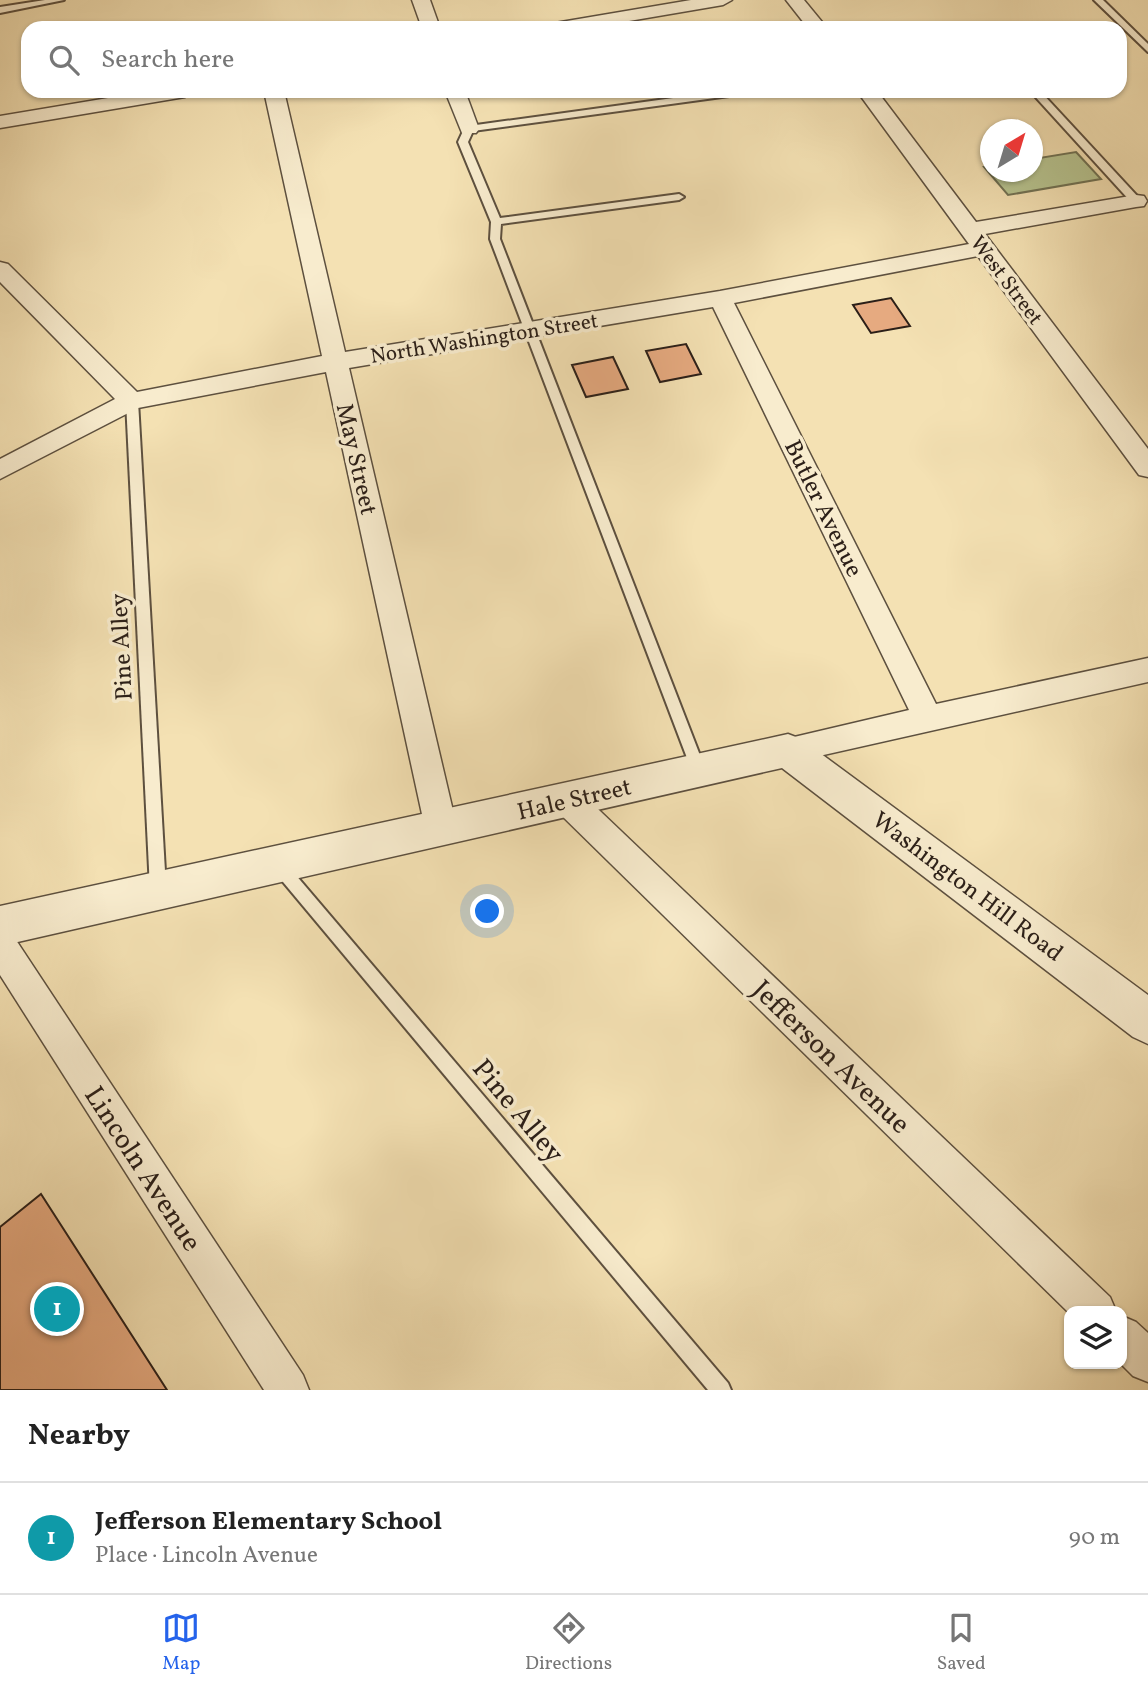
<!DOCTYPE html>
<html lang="en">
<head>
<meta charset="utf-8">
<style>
  :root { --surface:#fff; --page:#f6f6f6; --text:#222; --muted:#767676; --line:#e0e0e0; --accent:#2563eb }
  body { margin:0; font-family:Vollkorn,serif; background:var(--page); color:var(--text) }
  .controls { position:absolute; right:21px; bottom:21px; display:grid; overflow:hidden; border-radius:14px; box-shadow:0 2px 5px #0004 }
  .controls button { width:63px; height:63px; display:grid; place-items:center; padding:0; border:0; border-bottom:2px solid var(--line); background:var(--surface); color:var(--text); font:35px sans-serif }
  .compass { position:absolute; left:980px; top:119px; width:63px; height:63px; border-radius:50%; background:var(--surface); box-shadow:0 2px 5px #0004; rotate:38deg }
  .you { position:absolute; left:488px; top:912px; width:24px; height:24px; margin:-18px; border:5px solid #fff; border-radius:50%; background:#1a73e8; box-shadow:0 0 0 10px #1a73e833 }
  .badge { display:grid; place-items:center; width:46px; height:46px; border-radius:50%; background:var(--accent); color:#fff; font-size:23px; font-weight:700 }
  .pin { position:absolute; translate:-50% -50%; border:4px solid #fff; box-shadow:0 2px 7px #0006 }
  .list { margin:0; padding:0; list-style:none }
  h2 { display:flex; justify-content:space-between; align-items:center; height:91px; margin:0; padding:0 28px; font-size:30px }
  h2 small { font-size:23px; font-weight:400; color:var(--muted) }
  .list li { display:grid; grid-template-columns:46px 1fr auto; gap:21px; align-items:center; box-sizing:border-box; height:112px; padding:0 28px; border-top:2px solid var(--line) }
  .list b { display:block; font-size:26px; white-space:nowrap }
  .list p { margin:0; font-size:23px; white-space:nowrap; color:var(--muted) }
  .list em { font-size:23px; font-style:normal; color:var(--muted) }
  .icon { flex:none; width:38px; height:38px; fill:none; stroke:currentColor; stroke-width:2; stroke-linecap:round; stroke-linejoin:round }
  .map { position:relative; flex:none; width:1148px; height:1390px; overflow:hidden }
  .search { position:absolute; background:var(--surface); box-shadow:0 2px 5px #0004; left:21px; right:21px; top:21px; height:77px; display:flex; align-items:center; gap:18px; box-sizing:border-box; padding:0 24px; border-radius:21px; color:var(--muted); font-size:26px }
  .sheet { height:203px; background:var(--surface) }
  nav { display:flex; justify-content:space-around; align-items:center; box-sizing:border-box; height:98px; border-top:2px solid var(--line); background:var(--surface); font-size:19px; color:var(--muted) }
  nav a { display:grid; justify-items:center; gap:4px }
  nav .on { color:var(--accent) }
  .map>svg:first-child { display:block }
  .green { fill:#b7c490; stroke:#717254; stroke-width:2 }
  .building { fill:#e6aa80; stroke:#2b1f18; stroke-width:2 }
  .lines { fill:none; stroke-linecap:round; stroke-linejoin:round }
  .service-casing { stroke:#5d503f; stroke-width:4 }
  .minor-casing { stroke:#5d503f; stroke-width:3 }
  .tertiary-casing { stroke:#5d503f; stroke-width:3 }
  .service { fill:#f8ecce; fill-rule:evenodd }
  .minor { fill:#f8ecce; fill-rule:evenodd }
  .tertiary { fill:#f8ecce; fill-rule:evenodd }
  .labels { text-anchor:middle; stroke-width:7; stroke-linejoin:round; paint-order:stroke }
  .far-street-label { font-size:21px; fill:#2b1f18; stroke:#f8ecce }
  .street-label { font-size:24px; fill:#2b1f18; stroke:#f8ecce }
  .near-street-label { font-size:28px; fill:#2b1f18; stroke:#f8ecce }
</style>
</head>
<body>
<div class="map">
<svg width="1148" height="1390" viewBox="0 0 1148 1390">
  <rect width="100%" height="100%" fill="#f4e1b3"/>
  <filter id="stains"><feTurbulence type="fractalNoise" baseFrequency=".00286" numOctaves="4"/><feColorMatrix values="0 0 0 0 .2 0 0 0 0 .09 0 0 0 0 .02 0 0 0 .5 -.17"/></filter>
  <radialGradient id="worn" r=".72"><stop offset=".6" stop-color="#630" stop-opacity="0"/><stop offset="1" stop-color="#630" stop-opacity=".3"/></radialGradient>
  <!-- green -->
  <path class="green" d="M 1076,152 L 1101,179 L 1008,195 L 984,167 L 990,166 L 990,172 L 1032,172 L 1033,159 Z"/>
  <!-- building -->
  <g class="building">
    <path d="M 891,298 L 910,326 L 871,333 L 853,305 Z"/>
    <path d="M 686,344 L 701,374 L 660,382 L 646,351 Z"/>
    <path d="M 613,357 L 628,389 L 586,397 L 572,365 Z"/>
    <path d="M 41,1194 L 167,1390 L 0,1390 L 0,1227 Z"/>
  </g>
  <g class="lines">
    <defs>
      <g id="service">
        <path d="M 45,0 L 64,0 L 0,13 L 0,7 Z"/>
        <path d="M 1094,0 L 1103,0 L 1148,44 L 1148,52 Z"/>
        <path d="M 724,91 L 749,91 L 744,94 L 473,131 L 468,142 L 500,218 L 679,194 L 684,197 L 679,200 L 501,224 L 500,239 L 706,771 L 704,775 L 699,777 L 694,775 L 692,771 L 490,239 L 491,222 L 458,142 L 464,129 L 469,126 Z"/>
        <path d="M 1030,91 L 1040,91 L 1140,199 L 1140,203 L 1132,203 Z"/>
        <path d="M 132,397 L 138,401 L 166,889 L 164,894 L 158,896 L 152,894 L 150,889 L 126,401 Z"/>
        <path d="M 278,858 L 283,860 L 728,1383 L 731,1390 L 708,1390 L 273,870 L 270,865 L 273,860 Z"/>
      </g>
      <g id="minor">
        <path d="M 412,0 L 430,0 L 440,28 L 422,28 Z"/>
        <path d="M 691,0 L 732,0 L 723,5 L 588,28 L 546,28 L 555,23 Z"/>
        <path d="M 786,0 L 804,0 L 827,28 L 808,28 Z"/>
        <path d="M 150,91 L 195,91 L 185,97 L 0,128 L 0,116 Z"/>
        <path d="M 264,91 L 284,91 L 345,352 L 720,291 L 969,244 L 857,91 L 877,91 L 976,222 L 1136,195 L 1144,196 L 1147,201 L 1144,206 L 1136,207 L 985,234 L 1148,449 L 1148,477 L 1139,475 L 978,256 L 734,303 L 936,704 L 1148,658 L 1148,682 L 788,763 L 777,759 L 773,750 L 777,741 L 909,710 L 713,307 L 349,368 L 457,828 L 452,838 L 441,842 L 430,838 L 425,828 L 326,372 L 138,408 L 0,479 L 0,459 L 115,399 L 0,282 L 0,262 L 8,264 L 137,392 L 322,356 Z"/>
        <path d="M 445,91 L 465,91 L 479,129 L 476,133 L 462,133 Z"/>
        <path d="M 568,787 L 579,791 L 1110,1297 L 1116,1311 L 1069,1313 L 557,811 L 552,801 L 557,791 Z"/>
        <path d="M 0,929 L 12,934 L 303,1375 L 309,1390 L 264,1390 L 0,975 Z"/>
        <path d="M 1122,1316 L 1136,1322 L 1148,1333 L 1148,1382 L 1133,1376 L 1121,1364 Z"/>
      </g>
      <path id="tertiary" d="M 788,734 L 801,739 L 1148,995 L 1148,1044 L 1133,1037 L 782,768 L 0,946 L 0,906 Z"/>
    </defs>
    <!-- service casing -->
    <use href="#service" class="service-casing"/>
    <!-- minor casing -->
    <use href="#minor" class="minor-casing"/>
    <!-- tertiary casing -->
    <use href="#tertiary" class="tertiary-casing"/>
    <!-- service -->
    <use href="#service" class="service"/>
    <!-- minor -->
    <use href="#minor" class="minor"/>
    <!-- tertiary -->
    <use href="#tertiary" class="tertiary"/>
  </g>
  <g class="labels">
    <!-- far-street labels -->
    <g class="far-street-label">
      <text transform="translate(1007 280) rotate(53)" y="7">West Street</text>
      <text transform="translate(484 338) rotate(-9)" y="7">North Washington Street</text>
    </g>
    <!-- street labels -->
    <g class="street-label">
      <text transform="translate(357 459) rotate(77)" y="8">May Street</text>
      <text transform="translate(824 508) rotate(64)" y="8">Butler Avenue</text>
      <text transform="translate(121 647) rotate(-93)" y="8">Pine Alley</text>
      <text transform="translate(574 799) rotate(-13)" y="8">Hale Street</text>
      <text transform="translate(968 886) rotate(37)" y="8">Washington Hill Road</text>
    </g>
    <!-- near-street labels -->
    <g class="near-street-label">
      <text transform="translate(832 1056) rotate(44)" y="10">Jefferson Avenue</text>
      <text transform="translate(519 1110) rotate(50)" y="10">Pine Alley</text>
      <text transform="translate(144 1168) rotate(57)" y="10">Lincoln Avenue</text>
    </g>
  </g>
  <rect width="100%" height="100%" filter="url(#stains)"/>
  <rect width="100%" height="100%" fill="url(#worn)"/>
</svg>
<div class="controls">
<button><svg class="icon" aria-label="layers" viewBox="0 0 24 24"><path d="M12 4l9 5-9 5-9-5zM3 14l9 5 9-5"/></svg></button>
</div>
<svg class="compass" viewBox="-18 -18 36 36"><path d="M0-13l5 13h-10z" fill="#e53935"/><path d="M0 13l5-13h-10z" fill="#767676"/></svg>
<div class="you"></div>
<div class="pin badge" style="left:57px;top:1309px;background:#0f9aa8">1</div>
<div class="search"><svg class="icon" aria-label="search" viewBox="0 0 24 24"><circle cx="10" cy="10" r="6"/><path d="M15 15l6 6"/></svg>Search here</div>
</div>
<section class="sheet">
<h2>Nearby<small></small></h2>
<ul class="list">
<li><span class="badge" style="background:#0f9aa8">1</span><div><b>Jefferson Elementary School</b><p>Place · Lincoln Avenue</p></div><em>90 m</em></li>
</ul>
</section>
<nav>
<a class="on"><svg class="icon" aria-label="map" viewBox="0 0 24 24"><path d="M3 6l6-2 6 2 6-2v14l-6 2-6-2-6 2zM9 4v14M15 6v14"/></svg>Map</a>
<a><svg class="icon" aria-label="directions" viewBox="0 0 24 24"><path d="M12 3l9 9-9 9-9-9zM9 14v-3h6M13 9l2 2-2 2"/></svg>Directions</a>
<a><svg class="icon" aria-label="saved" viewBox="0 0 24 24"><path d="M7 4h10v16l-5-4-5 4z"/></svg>Saved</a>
</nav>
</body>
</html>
